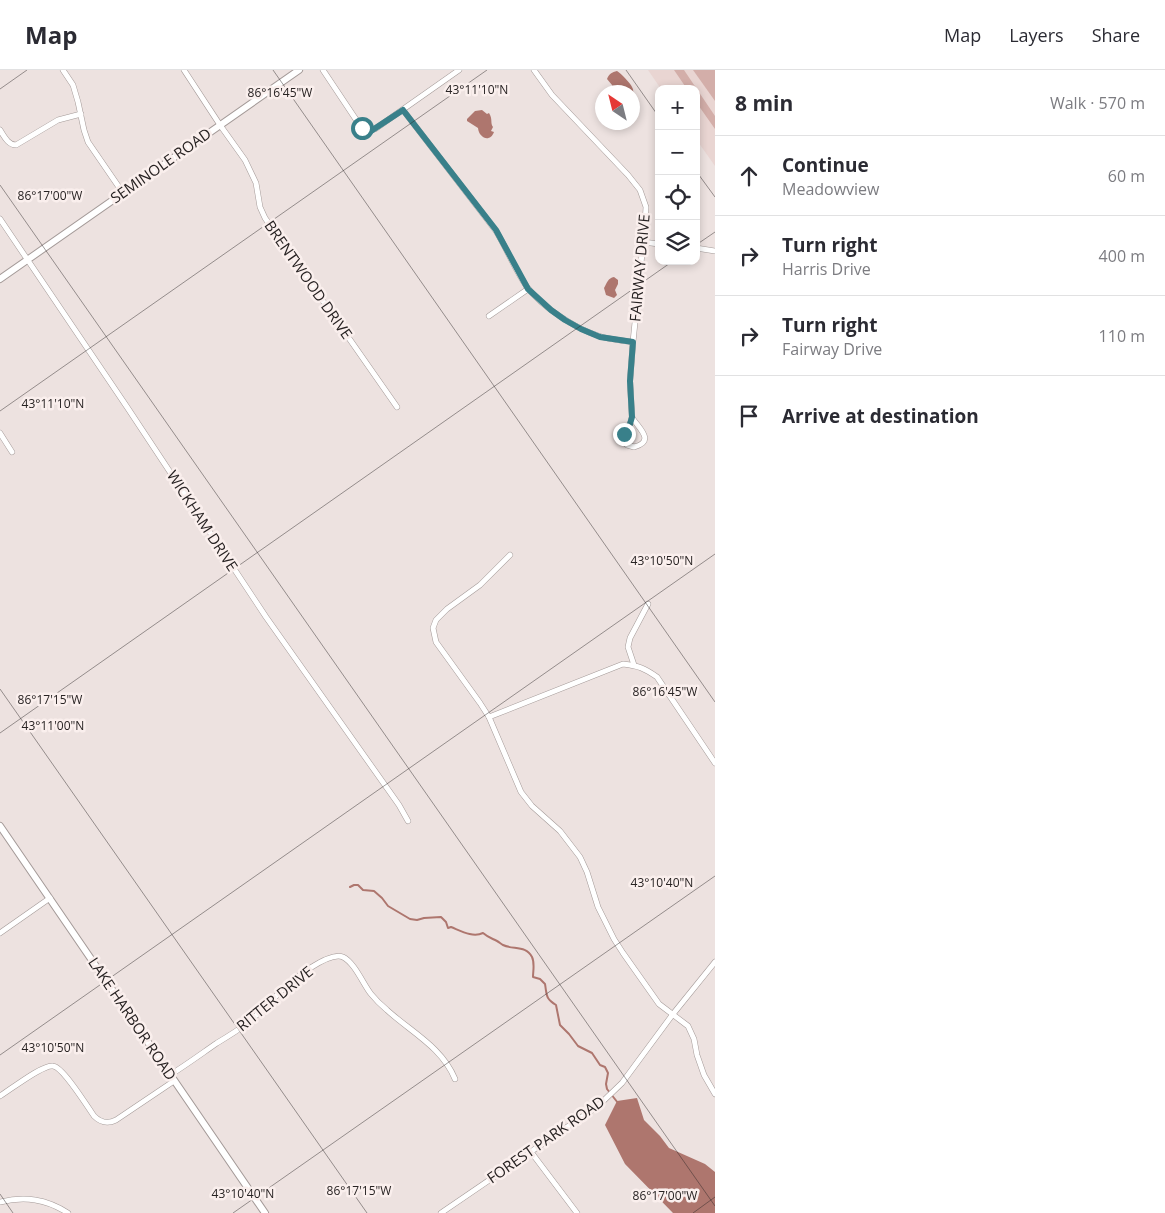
<!DOCTYPE html>
<html lang="en">
<head>
<meta charset="utf-8">
<style>
  :root { --surface:#fff; --page:#f2f2f3; --text:#2b2b33; --muted:#7c7c81; --line:#e1e1e2 }
  body { margin:0; font-family:"Open Sans",sans-serif; background:var(--page); color:var(--text) }
  .controls { position:absolute; right:15px; top:15px; display:grid; overflow:hidden; border-radius:10px; box-shadow:0 2px 8px #0003 }
  .controls button { width:45px; height:45px; display:grid; place-items:center; padding:0; border:0; border-bottom:1px solid var(--line); background:var(--surface); color:var(--text); font:25px sans-serif }
  .compass { position:absolute; left:595px; top:15px; width:45px; height:45px; border-radius:50%; background:var(--surface); box-shadow:0 2px 8px #0003; rotate:325deg }
  .stop { position:absolute; width:15px; height:15px; margin:-11px; border:4px solid #39808a; border-radius:50%; background:#fff }
  .stop.end { background:#39808a; border-color:#fff; box-shadow:0 1px 5px #0008 }
  .list { margin:0; padding:0; list-style:none }
  h2 { display:flex; justify-content:space-between; align-items:center; height:65px; margin:0; padding:0 20px; font-size:21px }
  h2 small { font-size:16px; font-weight:400; color:var(--muted) }
  .list li { display:grid; grid-template-columns:32px 1fr auto; gap:15px; align-items:center; box-sizing:border-box; height:80px; padding:0 20px; border-top:1px solid var(--line) }
  .list b { display:block; font-size:19px; white-space:nowrap }
  .list p { margin:0; font-size:16px; white-space:nowrap; color:var(--muted) }
  .list em { font-size:16px; font-style:normal; color:var(--muted) }
  .icon { flex:none; width:28px; height:28px; fill:none; stroke:currentColor; stroke-width:2; stroke-linecap:round; stroke-linejoin:round }
  .map { position:relative; flex:none; width:715px; height:1143px; overflow:hidden }
  header { display:flex; align-items:center; gap:30px; box-sizing:border-box; height:70px; padding:0 25px; background:var(--surface); border-bottom:1px solid var(--line) }
  header strong { font-size:24px }
  nav { display:flex; gap:28px; margin-inline-start:auto; font-size:18px }
  main { display:flex }
  aside { flex:1; background:var(--surface) }
  .map>svg:first-child { display:block }
  .built { fill:#e9d5d2 }
  .green { fill:#d3aea9 }
  .water { fill:#ae766e }
  .lines { fill:none; stroke-linecap:round; stroke-linejoin:round }
  .stream { stroke:#ae766e; stroke-width:2 }
  .minor-casing { stroke:#a49a98; stroke-width:6 }
  .tertiary-casing { stroke:#a49a98; stroke-width:8 }
  .minor { stroke:#fff; stroke-width:5 }
  .tertiary { stroke:#fff; stroke-width:6 }
  .route { stroke:#39808a; stroke-width:6 }
  .ticks { fill:none; stroke:#282323; stroke-width:1; stroke-opacity:0.45 }
  .labels { text-anchor:middle; stroke-width:5; stroke-linejoin:round; paint-order:stroke }
  .street-label { font-size:15px; fill:#282323; stroke:#faefed }
  .ticks-label { font-size:12px; text-anchor:middle; fill:#282323; stroke:#faefed; stroke-width:5; stroke-linejoin:round; paint-order:stroke }
</style>
</head>
<body>
<header>
<strong>Map</strong>
<nav><a>Map</a><a>Layers</a><a>Share</a></nav>
</header>
<main>
<div class="map">
<svg width="715" height="1143" viewBox="0 0 715 1143">
  <rect width="100%" height="100%" fill="#ede2e0"/>
  <!-- built -->
  <path class="built" d="M 648,0 L 715,0 L 715,96 L 696,69 L 696,19 L 661,19 Z"/>
  <!-- green -->
  <g class="green">
    <path d="M 674,0 L 684,0 L 686,3 L 715,46 L 715,59 L 696,32 L 696,19 L 687,19 Z"/>
    <path d="M 693,0 L 715,0 L 715,31 Z"/>
  </g>
  <!-- water -->
  <g class="water">
    <path d="M 617,1 C 621,3 631,14 632,17 C 634,20 633,23 633,26 L 632,22 L 614,22 L 612,15 L 607,9 C 609,4 612,2 617,1 Z"/>
    <path d="M 482,40 L 487,44 L 489,43 C 493,49 490,53 493,57 L 491,61 L 494,62 C 490,73 479,68 478,58 L 467,51 L 467,49 L 475,41 Z"/>
    <path d="M 614,207 L 618,210 L 618,214 L 615,220 L 617,225 L 614,228 L 606,225 L 604,218 C 607,213 608,208 614,207 Z"/>
    <path d="M 637,1028 L 644,1050 L 660,1066 L 669,1078 L 705,1094 L 715,1102 L 715,1143 L 673,1143 L 625,1094 L 605,1055 L 617,1031 Z"/>
  </g>
  <g class="lines">
    <!-- stream -->
    <path class="stream" d="M 350,817 L 354,815 L 358,815 L 363,820 L 374,821 L 382,828 L 388,836 L 410,849 L 417,850 L 424,848 L 441,847 L 446,852 L 448,858 L 451,857 C 461,861 473,868 483,863 C 489,868 491,868 497,871 C 499,872 501,874 503,875 C 513,880 526,875 532,887 C 535,893 533,901 533,907 L 540,909 L 545,914 C 547,925 545,928 556,935 L 560,955 L 569,964 L 578,976 L 592,983 L 600,995 L 605,997 L 608,1003 L 606,1014 L 607,1019 L 618,1033"/>
    <defs>
      <g id="minor">
        <path d="M 63,0 L 73,15 L 78,32 L 84,60 L 88,72 L 123,123"/>
        <path d="M 184,0 L 220,55 L 245,90 L 256,113 L 260,137 L 265,148 L 397,337"/>
        <path d="M 323,0 L 359,54 L 362,58 L 369,61 L 375,59 L 459,0"/>
        <path d="M 534,0 L 552,25 L 628,105 L 640,120 L 646,137 L 645,154 L 633,272 L 630,311 L 632,347 L 630,354 L 623,366 L 623,369 L 627,375 L 634,377 C 657,371 637,357 632,347"/>
        <path d="M 403,40 L 496,161 C 507,179 515,200 527,217 C 542,237 576,259 599,266 C 610,270 622,270 633,272"/>
        <path d="M 0,60 C 4,66 8,75 16,75 L 58,50 L 81,44"/>
        <path d="M 0,149 L 127,337 L 266,547 L 399,735 L 408,751"/>
        <path d="M 643,172 L 659,174"/>
        <path d="M 696,178 L 715,181"/>
        <path d="M 489,246 L 528,219"/>
        <path d="M 0,363 L 12,382"/>
        <path d="M 510,485 L 480,515 L 447,539 L 436,550 L 433,558 L 436,572 L 480,633 L 489,647 L 521,722 L 532,736 L 560,761 L 580,787 L 587,802 L 598,837 L 614,869 L 623,883 L 659,934 L 688,956 L 694,969 L 697,985 L 704,1005 L 715,1024"/>
        <path d="M 634,595 L 628,577 L 630,568 L 648,534"/>
        <path d="M 489,647 L 623,594 C 639,596 644,598 657,607 L 715,693"/>
        <path d="M 0,863 L 50,828"/>
        <path d="M 170,1005 C 186,995 201,984 217,973 C 227,967 237,961 246,954 C 259,944 270,932 282,920 C 292,910 329,881 343,887 C 355,893 363,914 371,924 C 375,929 381,935 387,940 C 411,962 442,977 455,1009"/>
        <path d="M 0,1026 C 10,1020 43,994 53,996 C 63,997 87,1036 94,1046 C 101,1053 108,1054 116,1050 L 174,1011"/>
        <path d="M 531,1082 L 577,1143"/>
        <path d="M 0,1132 C 25,1126 46,1129 68,1143"/>
        <path d="M 441,1143 L 598,1036 L 622,1013 L 673,944 L 715,892"/>
      </g>
      <g id="tertiary">
        <path d="M 0,209 L 299,0"/>
        <path d="M 0,756 L 265,1143"/>
      </g>
    </defs>
    <!-- minor casing -->
    <use href="#minor" class="minor-casing"/>
    <!-- tertiary casing -->
    <use href="#tertiary" class="tertiary-casing"/>
    <!-- minor -->
    <use href="#minor" class="minor"/>
    <!-- tertiary -->
    <use href="#tertiary" class="tertiary"/>
  </g>
  <g class="lines">
    <!-- route -->
    <path class="route" d="M 362,58 L 366,60 L 371,61 L 403,40 L 496,160 L 528,219 L 551,240 L 565,250 L 581,259 L 600,267 L 633,272 L 630,311 L 632,347 L 630,354 L 624,364"/>
  </g>
  <!-- ticks -->
  <path class="ticks" d="M 273,0 L 715,632M 626,0 L 659,47M 0,19 L 27,0M 696,101 L 715,127M 0,115 L 715,1136M 696,175 L 715,162M 0,341 L 487,0M 0,619 L 367,1143M 0,663 L 673,191M 0,985 L 715,484M 0,1124 L 13,1143M 233,1143 L 715,806M 693,1143 L 715,1127"/>
  <g class="labels">
    <!-- street labels -->
    <g class="street-label">
      <text transform="translate(161 96) rotate(-35)" y="5">SEMINOLE ROAD</text>
      <text transform="translate(640 198) rotate(-85)" y="5">FAIRWAY DRIVE</text>
      <text transform="translate(308 210) rotate(55)" y="5">BRENTWOOD DRIVE</text>
      <text transform="translate(202 451) rotate(57)" y="5">WICKHAM DRIVE</text>
      <text transform="translate(275 929) rotate(-39)" y="5">RITTER DRIVE</text>
      <text transform="translate(132 949) rotate(56)" y="5">LAKE HARBOR ROAD</text>
      <text transform="translate(546 1070) rotate(-35)" y="5">FOREST PARK ROAD</text>
    </g>
  </g>
  <g class="ticks-label">
    <text x="477" y="24">43°11'10"N</text>
    <text x="280" y="27">86°16'45"W</text>
    <text x="50" y="130">86°17'00"W</text>
    <text x="53" y="338">43°11'10"N</text>
    <text x="662" y="495">43°10'50"N</text>
    <text x="665" y="626">86°16'45"W</text>
    <text x="50" y="634">86°17'15"W</text>
    <text x="53" y="660">43°11'00"N</text>
    <text x="662" y="817">43°10'40"N</text>
    <text x="53" y="982">43°10'50"N</text>
    <text x="359" y="1125">86°17'15"W</text>
    <text x="243" y="1128">43°10'40"N</text>
    <text x="665" y="1130">86°17'00"W</text>
  </g>
</svg>
<div class="controls">
<button>+</button>
<button>−</button>
<button><svg class="icon" aria-label="locate" viewBox="0 0 24 24"><circle cx="12" cy="12" r="6"/><path d="M12 2v4M12 18v4M2 12h4M18 12h4"/></svg></button>
<button><svg class="icon" aria-label="layers" viewBox="0 0 24 24"><path d="M12 4l9 5-9 5-9-5zM3 14l9 5 9-5"/></svg></button>
</div>
<svg class="compass" viewBox="-18 -18 36 36"><path d="M0-13l5 13h-10z" fill="#e53935"/><path d="M0 13l5-13h-10z" fill="#7c7c81"/></svg>
<div class="stop" style="left:362px;top:58px"></div>
<div class="stop end" style="left:624px;top:364px"></div>
</div>
<aside>
<h2>8 min<small>Walk · 570 m</small></h2>
<ul class="list">
<li><svg class="icon" aria-label="ahead" viewBox="0 0 24 24"><path d="M12 20V5M6 11l6-6 6 6"/></svg><div><b>Continue</b><p>Meadowview</p></div><em>60 m</em></li>
<li><svg class="icon" aria-label="right" viewBox="0 0 24 24"><path d="M7 20v-9h11M14 6l5 5-5 5"/></svg><div><b>Turn right</b><p>Harris Drive</p></div><em>400 m</em></li>
<li><svg class="icon" aria-label="right" viewBox="0 0 24 24"><path d="M7 20v-9h11M14 6l5 5-5 5"/></svg><div><b>Turn right</b><p>Fairway Drive</p></div><em>110 m</em></li>
<li><svg class="icon" aria-label="arrive" viewBox="0 0 24 24"><path d="M6 21V4h12l-3 4 3 4H6"/></svg><div><b>Arrive at destination</b></div></li>
</ul>
</aside>
</main>
</body>
</html>
